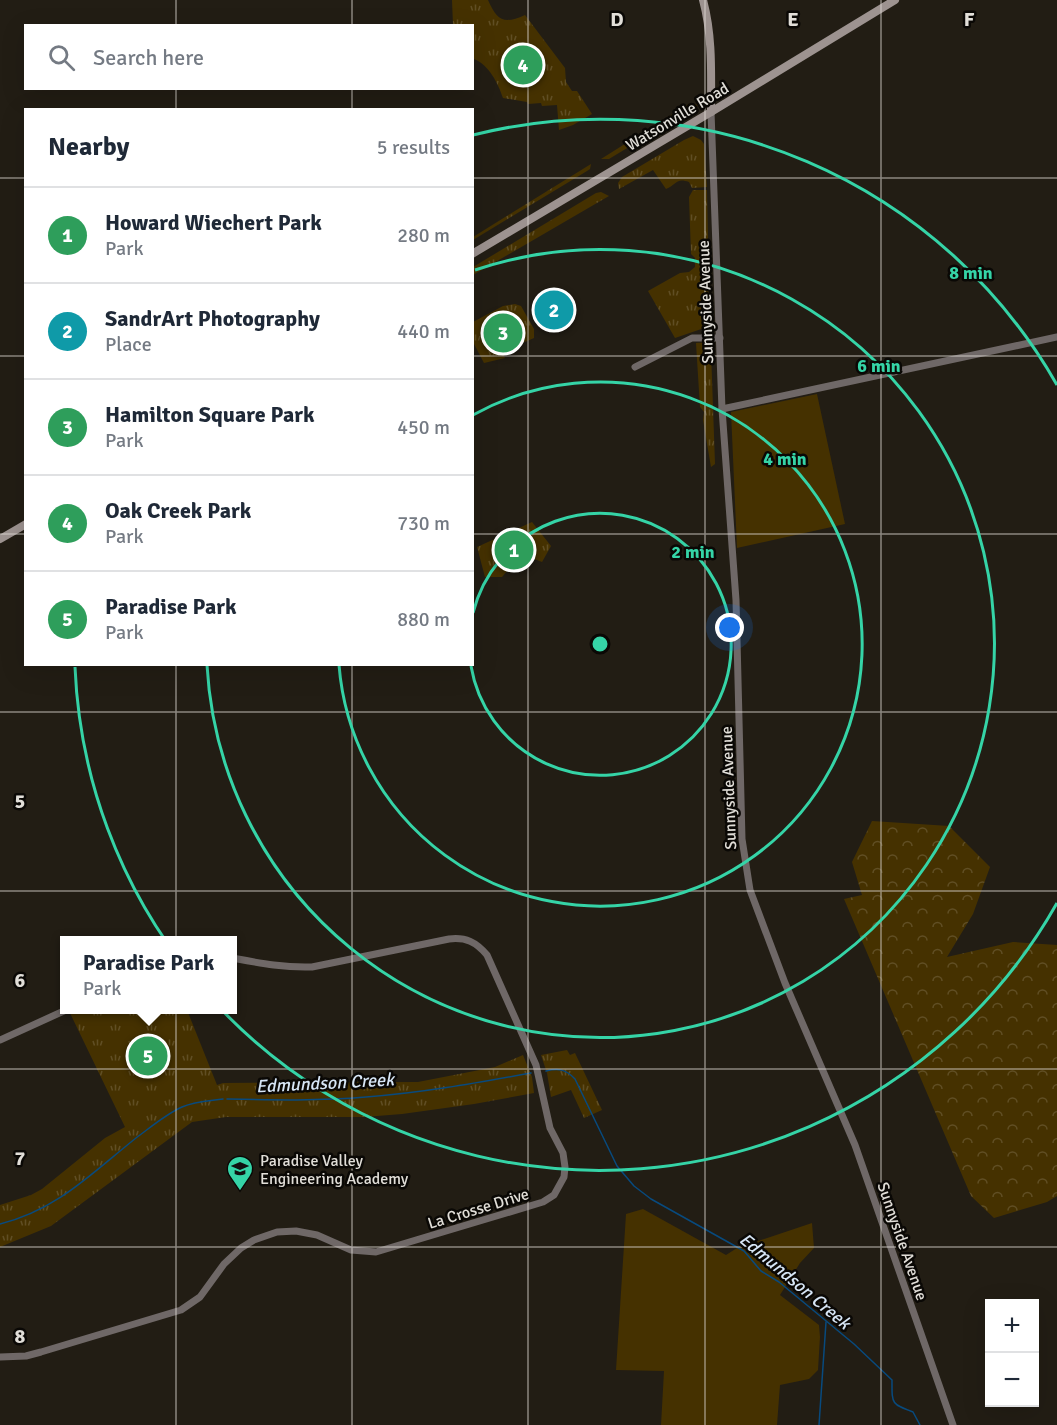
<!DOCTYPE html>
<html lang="en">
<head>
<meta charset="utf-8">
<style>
  :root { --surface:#fff; --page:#f2f2f3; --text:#1f2937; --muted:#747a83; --line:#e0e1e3; --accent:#111827 }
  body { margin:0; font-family:Signika,sans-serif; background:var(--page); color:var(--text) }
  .controls { position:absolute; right:18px; bottom:18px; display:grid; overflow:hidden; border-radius:0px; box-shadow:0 6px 24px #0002 }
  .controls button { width:54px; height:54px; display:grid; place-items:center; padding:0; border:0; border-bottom:2px solid var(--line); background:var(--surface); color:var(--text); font:30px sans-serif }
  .you { position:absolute; left:730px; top:628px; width:21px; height:21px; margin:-15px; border:4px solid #fff; border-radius:50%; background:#1a73e8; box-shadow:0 0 0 9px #1a73e833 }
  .badge { display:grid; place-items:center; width:39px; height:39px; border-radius:50%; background:var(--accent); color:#fff; font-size:20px; font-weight:700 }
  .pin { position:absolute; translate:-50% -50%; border:3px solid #fff; box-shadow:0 2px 6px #0006 }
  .popup { position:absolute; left:60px; top:936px; width:177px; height:78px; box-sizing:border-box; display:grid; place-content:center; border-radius:0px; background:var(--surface); filter:drop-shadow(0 2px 4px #0005); font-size:20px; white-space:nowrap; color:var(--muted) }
  .popup b { font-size:22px; color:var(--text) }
  .popup::after { content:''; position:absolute; left:50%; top:100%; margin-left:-12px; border:12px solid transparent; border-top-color:var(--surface) }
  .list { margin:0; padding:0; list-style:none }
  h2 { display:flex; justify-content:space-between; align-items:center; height:78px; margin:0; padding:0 24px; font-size:26px }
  h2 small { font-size:20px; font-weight:400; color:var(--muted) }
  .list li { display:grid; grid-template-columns:39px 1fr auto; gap:18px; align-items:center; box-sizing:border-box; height:96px; padding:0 24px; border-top:2px solid var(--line) }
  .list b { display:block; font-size:22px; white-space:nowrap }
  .list p { margin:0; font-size:20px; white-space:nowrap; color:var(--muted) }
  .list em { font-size:20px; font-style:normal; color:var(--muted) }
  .icon { flex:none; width:33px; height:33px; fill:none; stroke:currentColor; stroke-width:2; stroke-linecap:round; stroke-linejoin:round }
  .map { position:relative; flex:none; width:1057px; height:1425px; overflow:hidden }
  .search { position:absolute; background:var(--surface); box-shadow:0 6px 24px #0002; left:24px; top:24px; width:450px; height:66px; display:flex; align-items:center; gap:15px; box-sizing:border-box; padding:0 21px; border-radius:0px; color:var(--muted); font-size:22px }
  .panel { position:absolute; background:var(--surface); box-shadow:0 6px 24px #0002; left:24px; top:108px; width:450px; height:558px; border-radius:0px }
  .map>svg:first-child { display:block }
  .grass { fill:#453100 }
  .forest { fill:url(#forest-crowns) }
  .park { fill:url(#park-tufts) }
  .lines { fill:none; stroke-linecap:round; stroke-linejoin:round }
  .stream { stroke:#084a7e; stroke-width:1.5 }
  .tertiary { stroke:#6f6867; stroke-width:7 }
  .secondary { stroke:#9d9390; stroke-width:8 }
  .grid { fill:none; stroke:#e1ded8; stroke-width:1.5; stroke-opacity:0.55 }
  .ring { fill:none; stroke:#35d4a7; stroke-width:3 }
  .labels { text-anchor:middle; stroke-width:5; stroke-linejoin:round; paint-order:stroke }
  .street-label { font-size:16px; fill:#e1ded8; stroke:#0a0805 }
  .poi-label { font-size:16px; fill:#e1ded8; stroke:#0a0805; text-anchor:start }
  .water-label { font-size:18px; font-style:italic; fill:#d7e6f6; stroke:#0a0805 }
  .grid-label { font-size:20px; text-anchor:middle; font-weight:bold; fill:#e1ded8; stroke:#0a0805; stroke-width:5; stroke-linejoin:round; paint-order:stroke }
  .centre { fill:#35d4a7; stroke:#0a0805; stroke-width:3 }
  .ring-label { font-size:18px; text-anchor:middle; font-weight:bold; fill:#35d4a7; stroke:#0a0805; stroke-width:5; stroke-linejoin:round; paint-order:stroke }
</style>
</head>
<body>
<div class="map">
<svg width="1057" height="1425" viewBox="0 0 1057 1425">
  <defs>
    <pattern id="forest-crowns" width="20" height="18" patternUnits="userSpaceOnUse" patternTransform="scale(1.5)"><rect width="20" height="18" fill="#453100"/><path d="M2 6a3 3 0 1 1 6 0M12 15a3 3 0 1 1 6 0" fill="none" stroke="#604e24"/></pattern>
    <pattern id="park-tufts" width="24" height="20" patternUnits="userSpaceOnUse" patternTransform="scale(1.5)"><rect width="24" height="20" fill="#453100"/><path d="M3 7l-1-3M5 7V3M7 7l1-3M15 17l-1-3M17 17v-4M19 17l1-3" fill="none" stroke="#604e24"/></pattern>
  </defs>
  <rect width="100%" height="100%" fill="#221d14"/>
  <!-- grass -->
  <g class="grass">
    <path d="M 817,394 L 845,524 L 737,548 L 731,412 Z"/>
    <path d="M 643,1209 L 726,1255 L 737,1248 L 812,1223 L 814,1248 L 800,1263 L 780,1295 L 819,1325 L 820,1337 L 818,1370 L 809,1379 L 780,1385 L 777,1425 L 661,1425 L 664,1371 L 616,1370 L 626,1214 Z"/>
  </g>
  <!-- forest -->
  <path class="forest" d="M 872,821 L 949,826 L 990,867 L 973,914 L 947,957 L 1013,942 L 1057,945 L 1057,1196 L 1047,1202 L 994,1218 L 971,1196 L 844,899 L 862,895 L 852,862 Z"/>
  <!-- park -->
  <g class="park">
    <path d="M 452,0 L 488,0 C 497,20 503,25 525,15 L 565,68 L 566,82 L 572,91 L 577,91 L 592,114 L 573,125 L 559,130 L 557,105 L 542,106 L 541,103 L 528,104 L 527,102 L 503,98 C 498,83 489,65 474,59 L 472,26 L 453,25 Z"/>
    <path d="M 690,103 L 698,105 L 609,159 L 601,159 Z"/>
    <path d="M 693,136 L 701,140 L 704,144 L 707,187 L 692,188 L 689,182 C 676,177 676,185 666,189 L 653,170 L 619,189 L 618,183 L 622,177 L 684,140 Z"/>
    <path d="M 591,164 L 590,169 L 587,171 L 473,240 L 473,237 Z"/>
    <path d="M 693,190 L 707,190 L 710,326 L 675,338 L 648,291 L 680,273 L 689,272 L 695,267 L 695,258 L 691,254 L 689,197 Z"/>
    <path d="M 601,192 L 609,196 L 473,275 L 473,267 L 596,193 Z"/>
    <path d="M 515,304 L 521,306 L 534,329 L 534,338 L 525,342 L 509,337 C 502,345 500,348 505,358 L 484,363 L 473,342 L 473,322 L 503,306 Z"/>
    <path d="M 696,343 C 704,342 707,344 711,351 L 715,464 L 711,467 L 703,420 L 704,412 L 700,407 Z"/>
    <path d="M 532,522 L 551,546 L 542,562 L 522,554 L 502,577 L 485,577 L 477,547 Z"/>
    <path d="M 78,1010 L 187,1010 L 217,1085 L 223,1083 L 418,1082 L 495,1067 L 523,1055 L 532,1077 L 534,1093 L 474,1104 L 402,1114 L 364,1117 L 226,1117 L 192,1122 L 51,1226 L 0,1247 L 0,1205 L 31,1195 L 42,1189 L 105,1138 L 125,1127 L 70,1013 Z"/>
    <path d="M 567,1050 L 570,1055 L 575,1053 L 602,1110 L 584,1118 L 571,1090 L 551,1097 L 547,1073 L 541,1055 Z"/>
  </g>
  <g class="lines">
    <!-- stream -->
    <g class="stream">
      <path d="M 546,1071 C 558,1068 566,1069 575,1079 L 617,1166 L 634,1186 L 651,1199 L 744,1251 L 761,1271 L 779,1282 L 854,1344 L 892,1380 C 892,1404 891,1404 913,1412 L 920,1425"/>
      <path d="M 227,1099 C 273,1100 320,1101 366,1097 C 422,1093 476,1083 531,1073"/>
      <path d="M 0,1224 C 57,1210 92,1173 136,1138 C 151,1127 166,1114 182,1107 C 196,1101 209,1101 223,1099"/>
      <path d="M 819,1425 L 826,1322"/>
    </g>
    <!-- tertiary -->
    <g class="tertiary">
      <path d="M 711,112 L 722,409 L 736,600 L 742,839 L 750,890 L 785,983 L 855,1145 L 953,1425"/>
      <path d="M 635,367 L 692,338 L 720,338"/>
      <path d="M 722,409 L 1057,337"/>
      <path d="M 0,1040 L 66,1010"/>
      <path d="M 0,1357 L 26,1356 L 41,1352 L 181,1310 L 200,1297 L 224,1264 L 241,1248 L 254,1240 L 277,1232 L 296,1231 L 317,1235 L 351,1250 L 376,1252 L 543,1202 L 554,1195 L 564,1177 L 565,1167 L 563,1153 L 550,1128 L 536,1065 L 487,955 C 476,942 466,937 449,939 L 312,967 C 284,968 259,963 232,958"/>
    </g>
    <!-- secondary -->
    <g class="secondary">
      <path d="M 703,0 C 713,37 711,75 711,112"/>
      <path d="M 472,254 L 711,112 L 895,0"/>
      <path d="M 0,539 L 26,524"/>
    </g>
  </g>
  <!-- grid -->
  <path class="grid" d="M 176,0 L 176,26M 352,0 L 352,26M 528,0 L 528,1425M 705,0 L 705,1425M 881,0 L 881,1425M 176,88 L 176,110M 352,88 L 352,110M 0,178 L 26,178M 472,178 L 1057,178M 0,356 L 26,356M 472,356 L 1057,356M 0,534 L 26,534M 472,534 L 1057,534M 176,664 L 176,1425M 352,664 L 352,1425M 0,712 L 1057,712M 0,891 L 1057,891M 0,1069 L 1057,1069M 0,1247 L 1057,1247"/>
  <!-- distance rings -->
  <g class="ring">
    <path d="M473 613A131 131 0 1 1 471 666"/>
    <path d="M473 415A262 262 0 1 1 339 665"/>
    <path d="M475 270A394 394 0 1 1 207 665"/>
    <path d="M1057 903A525 525 0 0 1 75 667M473 135A525 525 0 0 1 1057 385"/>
  </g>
  <!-- icons -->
  <defs>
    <symbol id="school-pin" viewBox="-11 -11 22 30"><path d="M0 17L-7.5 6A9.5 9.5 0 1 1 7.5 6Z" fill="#35d4a7" stroke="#0a0805"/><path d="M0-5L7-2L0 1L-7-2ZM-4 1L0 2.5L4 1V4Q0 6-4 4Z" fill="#111"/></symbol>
  </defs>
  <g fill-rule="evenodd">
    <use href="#school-pin" x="225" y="1154" width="30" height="40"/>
  </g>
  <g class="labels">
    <!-- street labels -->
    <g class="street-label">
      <text transform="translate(677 116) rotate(-31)" y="6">Watsonville Road</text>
      <text transform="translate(705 302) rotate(-92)" y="6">Sunnyside Avenue</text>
      <text transform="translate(728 788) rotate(-92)" y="6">Sunnyside Avenue</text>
      <text transform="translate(478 1208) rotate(-17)" y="6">La Crosse Drive</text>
      <text transform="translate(903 1241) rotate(71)" y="6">Sunnyside Avenue</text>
    </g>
    <!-- poi labels -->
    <g class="poi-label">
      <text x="260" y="1166">Paradise Valley<tspan x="260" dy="18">Engineering Academy</tspan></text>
    </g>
    <!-- water labels -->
    <g class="water-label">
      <text transform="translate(325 1083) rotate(-3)" y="6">Edmundson Creek</text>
      <text transform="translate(795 1281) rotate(40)" y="6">Edmundson Creek</text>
    </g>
  </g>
  <g class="grid-label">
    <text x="617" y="26">D</text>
    <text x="793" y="26">E</text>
    <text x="969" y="26">F</text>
    <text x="20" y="808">5</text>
    <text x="20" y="987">6</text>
    <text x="20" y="1165">7</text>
    <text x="20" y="1343">8</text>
  </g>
  <circle cx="600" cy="644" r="9" class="centre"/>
  <g class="ring-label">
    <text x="971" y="279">8 min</text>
    <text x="879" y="372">6 min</text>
    <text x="785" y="465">4 min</text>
    <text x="693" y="558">2 min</text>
  </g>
</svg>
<div class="controls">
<button>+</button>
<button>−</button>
</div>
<div class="you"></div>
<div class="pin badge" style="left:514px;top:550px;background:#2e9e5b">1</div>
<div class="pin badge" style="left:554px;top:310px;background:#0f9aa8">2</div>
<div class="pin badge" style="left:503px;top:333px;background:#2e9e5b">3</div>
<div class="pin badge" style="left:523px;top:65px;background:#2e9e5b">4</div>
<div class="pin badge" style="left:148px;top:1056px;background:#2e9e5b">5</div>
<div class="popup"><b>Paradise Park</b>Park</div>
<div class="search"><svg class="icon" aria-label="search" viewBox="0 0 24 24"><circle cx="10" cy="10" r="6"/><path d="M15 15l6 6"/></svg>Search here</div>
<section class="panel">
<h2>Nearby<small>5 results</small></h2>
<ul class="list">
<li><span class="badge" style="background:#2e9e5b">1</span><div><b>Howard Wiechert Park</b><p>Park</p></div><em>280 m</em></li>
<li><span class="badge" style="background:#0f9aa8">2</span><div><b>SandrArt Photography</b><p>Place</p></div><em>440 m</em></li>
<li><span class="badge" style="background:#2e9e5b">3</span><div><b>Hamilton Square Park</b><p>Park</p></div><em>450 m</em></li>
<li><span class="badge" style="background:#2e9e5b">4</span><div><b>Oak Creek Park</b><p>Park</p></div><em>730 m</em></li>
<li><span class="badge" style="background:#2e9e5b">5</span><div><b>Paradise Park</b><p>Park</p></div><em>880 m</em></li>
</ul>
</section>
</div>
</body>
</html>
